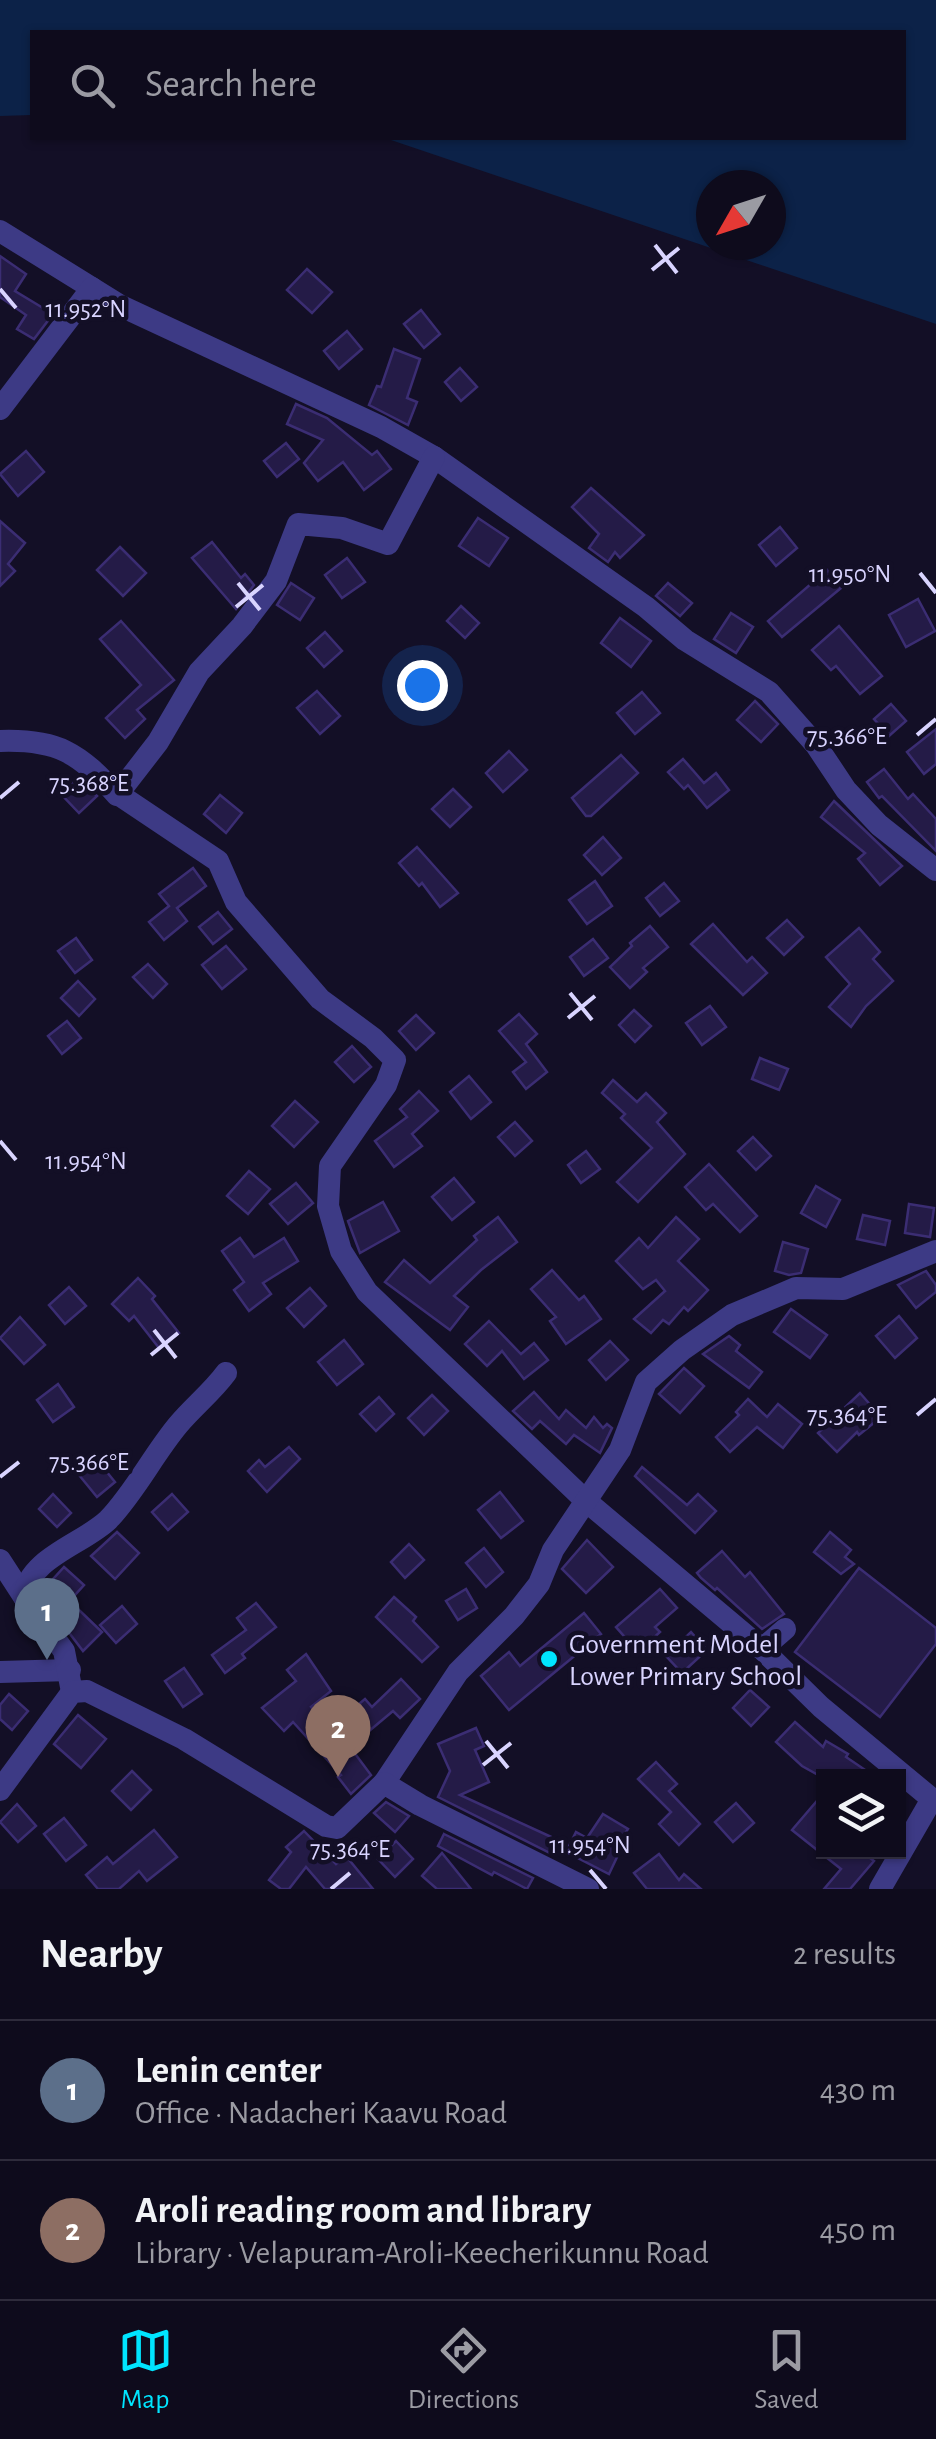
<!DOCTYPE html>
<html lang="en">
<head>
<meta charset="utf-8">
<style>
  :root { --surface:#0e0b1c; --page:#1c1929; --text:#f1f3f6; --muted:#9b9ba3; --line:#2e2b3b; --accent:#00e5ff }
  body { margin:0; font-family:"Alegreya Sans",sans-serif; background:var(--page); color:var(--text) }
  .controls { position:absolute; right:30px; bottom:30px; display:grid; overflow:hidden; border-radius:0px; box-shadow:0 2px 8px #0004 }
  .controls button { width:90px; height:90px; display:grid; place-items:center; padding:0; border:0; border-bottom:2px solid var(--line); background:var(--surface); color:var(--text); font:50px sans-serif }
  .compass { position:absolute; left:696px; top:170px; width:90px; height:90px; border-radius:50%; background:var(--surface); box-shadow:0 2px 8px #0004; rotate:231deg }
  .you { position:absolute; left:422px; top:685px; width:35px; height:35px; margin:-25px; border:8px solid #fff; border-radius:50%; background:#1a73e8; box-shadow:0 0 0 15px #1a73e833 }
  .badge { display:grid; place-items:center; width:65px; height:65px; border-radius:50%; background:var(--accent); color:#fff; font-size:32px; font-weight:700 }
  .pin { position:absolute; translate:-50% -82px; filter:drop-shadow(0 2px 5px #0008) }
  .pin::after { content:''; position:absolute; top:52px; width:35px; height:30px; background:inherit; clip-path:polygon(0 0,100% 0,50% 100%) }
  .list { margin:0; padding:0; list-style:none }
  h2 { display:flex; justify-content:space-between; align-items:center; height:130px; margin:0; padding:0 40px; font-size:42px }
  h2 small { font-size:32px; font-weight:400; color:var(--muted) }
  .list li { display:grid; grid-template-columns:65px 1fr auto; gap:30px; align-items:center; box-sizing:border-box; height:140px; padding:0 40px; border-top:2px solid var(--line) }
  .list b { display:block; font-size:38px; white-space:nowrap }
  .list p { margin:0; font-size:32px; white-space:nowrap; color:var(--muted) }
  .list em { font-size:32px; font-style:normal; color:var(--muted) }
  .icon { flex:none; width:55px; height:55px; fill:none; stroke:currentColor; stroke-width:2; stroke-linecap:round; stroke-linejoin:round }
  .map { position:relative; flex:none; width:936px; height:1889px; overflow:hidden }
  .search { position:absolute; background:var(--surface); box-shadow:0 2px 8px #0004; left:30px; right:30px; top:30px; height:110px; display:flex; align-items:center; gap:25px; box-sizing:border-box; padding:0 35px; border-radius:0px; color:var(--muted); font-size:38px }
  .sheet { height:410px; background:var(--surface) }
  nav { display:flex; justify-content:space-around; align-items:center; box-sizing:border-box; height:140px; border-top:2px solid var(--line); background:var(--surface); font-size:28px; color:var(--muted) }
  nav a { display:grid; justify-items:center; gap:5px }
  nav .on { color:var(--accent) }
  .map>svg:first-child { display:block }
  .water { fill:#0c2248; fill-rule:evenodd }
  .building { fill:#241b47; stroke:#3b2d73; stroke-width:2.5 }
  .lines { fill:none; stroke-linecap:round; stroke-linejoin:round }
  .minor { stroke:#3d3a85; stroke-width:22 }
  .ticks { fill:none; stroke:#d9d4ff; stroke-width:4 }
  .poi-dot { fill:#00e5ff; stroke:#130f26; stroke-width:4 }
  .labels { text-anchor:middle; stroke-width:9; stroke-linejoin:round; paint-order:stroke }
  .poi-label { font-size:28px; fill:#d9d4ff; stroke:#130f26; text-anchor:start }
  .ticks-label { font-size:25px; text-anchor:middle; fill:#d9d4ff; stroke:#130f26; stroke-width:9; stroke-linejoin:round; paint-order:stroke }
</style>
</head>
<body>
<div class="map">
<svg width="936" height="1889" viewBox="0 0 936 1889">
  <rect width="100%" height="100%" fill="#130f26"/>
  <!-- water -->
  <path class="water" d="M 0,0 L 936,0 L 936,324 L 385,138 L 904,138 L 904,32 L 32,32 L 32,115 L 0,116 ZM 711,185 L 771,185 L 771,245 L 711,245 Z"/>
  <!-- building -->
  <g class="building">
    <path d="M 0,256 L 26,274 L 15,291 L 53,314 L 34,339 L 17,329 L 26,315 L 0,297 Z"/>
    <path d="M 307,269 L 332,292 L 312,313 L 287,290 Z"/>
    <path d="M 421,310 L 440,334 L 424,348 L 404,324 Z"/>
    <path d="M 347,331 L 362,349 L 339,369 L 324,351 Z"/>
    <path d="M 394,349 L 420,359 L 407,398 L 417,402 L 408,425 L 369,405 L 377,386 L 381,387 Z"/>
    <path d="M 460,368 L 477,387 L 461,401 L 445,382 Z"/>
    <path d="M 296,404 L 327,418 L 372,455 L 377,451 L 391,469 L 364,490 L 343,462 L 318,481 L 304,463 L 323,440 L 287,424 Z"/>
    <path d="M 286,443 L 299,459 L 277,477 L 264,461 Z"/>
    <path d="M 26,451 L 44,472 L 18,496 L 0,474 Z"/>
    <path d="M 591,488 L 644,535 L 620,558 L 615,552 L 608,562 L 589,548 L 599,534 L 572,507 Z"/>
    <path d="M 478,518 L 508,538 L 489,566 L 459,546 Z"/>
    <path d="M 0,521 L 25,543 L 8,564 L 15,571 L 0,586 Z"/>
    <path d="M 780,527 L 797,548 L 776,566 L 759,545 Z"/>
    <path d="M 212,542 L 241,578 L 245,574 L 254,585 L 236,609 L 192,558 Z"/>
    <path d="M 120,547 L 146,573 L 123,596 L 97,570 Z"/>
    <path d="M 347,558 L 365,582 L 342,598 L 325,575 Z"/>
    <path d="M 827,570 L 841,588 L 782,637 L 768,621 Z"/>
    <path d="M 291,583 L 314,598 L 300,620 L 277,605 Z"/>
    <path d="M 668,583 L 692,603 L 680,616 L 656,596 Z"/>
    <path d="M 918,599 L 935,631 L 906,647 L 889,615 Z"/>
    <path d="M 461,606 L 479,623 L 465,638 L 447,621 Z"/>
    <path d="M 731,613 L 753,627 L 736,653 L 714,639 Z"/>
    <path d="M 620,618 L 651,641 L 631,667 L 601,643 Z"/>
    <path d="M 121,621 L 174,680 L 137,710 L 145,719 L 125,738 L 106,718 L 141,685 L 100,639 Z"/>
    <path d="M 839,626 L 882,676 L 860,694 L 836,666 L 831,670 L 812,650 Z"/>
    <path d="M 325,632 L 342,651 L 324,667 L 307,648 Z"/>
    <path d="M 317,691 L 340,716 L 320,734 L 297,708 Z"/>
    <path d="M 642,692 L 660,713 L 635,734 L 617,713 Z"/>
    <path d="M 755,701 L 778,724 L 761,742 L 737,720 Z"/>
    <path d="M 891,704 L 906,721 L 889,736 L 874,719 Z"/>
    <path d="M 936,729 L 936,764 L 924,774 L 907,752 Z"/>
    <path d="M 509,751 L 527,770 L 503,792 L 486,773 Z"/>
    <path d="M 621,755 L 638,773 L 591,816 L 586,816 L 572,798 Z"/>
    <path d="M 683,759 L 704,783 L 716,773 L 729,790 L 707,808 L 688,785 L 684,789 L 668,772 Z"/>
    <path d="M 884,769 L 908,799 L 913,794 L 936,819 L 936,851 L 882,796 L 879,798 L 867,782 Z"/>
    <path d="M 77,777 L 97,796 L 79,813 L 60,793 Z"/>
    <path d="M 453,789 L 471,807 L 450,827 L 432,809 Z"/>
    <path d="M 220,795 L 242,813 L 226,833 L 204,814 Z"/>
    <path d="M 834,801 L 902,866 L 880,885 L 858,859 L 865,853 L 821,817 Z"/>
    <path d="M 603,837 L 621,858 L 602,875 L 584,855 Z"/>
    <path d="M 417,847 L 458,893 L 440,907 L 422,883 L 419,886 L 399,863 Z"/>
    <path d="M 193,868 L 206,886 L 177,908 L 187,921 L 164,940 L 149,922 L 169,906 L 159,894 Z"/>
    <path d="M 595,881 L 612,906 L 587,924 L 569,900 Z"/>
    <path d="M 664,883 L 679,901 L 660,916 L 646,898 Z"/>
    <path d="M 218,912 L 232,929 L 213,944 L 199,927 Z"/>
    <path d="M 787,920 L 803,937 L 784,955 L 767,938 Z"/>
    <path d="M 713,924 L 747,962 L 752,957 L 767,973 L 743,995 L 691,944 Z"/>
    <path d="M 650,926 L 668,947 L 643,968 L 647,972 L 630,988 L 610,967 L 632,946 L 630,943 Z"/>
    <path d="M 859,928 L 880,952 L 873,959 L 893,981 L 866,1006 L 851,1027 L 829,1007 L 850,984 L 826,957 Z"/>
    <path d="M 76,938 L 92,960 L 75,973 L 58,951 Z"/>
    <path d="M 593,939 L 608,958 L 584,976 L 570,957 Z"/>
    <path d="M 226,946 L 246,969 L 222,989 L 202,965 Z"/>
    <path d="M 148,964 L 167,984 L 153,998 L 133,977 Z"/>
    <path d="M 78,981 L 95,999 L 79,1016 L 61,998 Z"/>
    <path d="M 710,1006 L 726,1027 L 702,1045 L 686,1023 Z"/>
    <path d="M 634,1010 L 651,1026 L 635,1042 L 619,1025 Z"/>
    <path d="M 519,1014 L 537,1034 L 526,1044 L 547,1072 L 526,1089 L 513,1072 L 526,1062 L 499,1031 Z"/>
    <path d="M 416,1015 L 434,1033 L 416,1050 L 399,1031 Z"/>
    <path d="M 67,1021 L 81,1038 L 62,1054 L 48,1036 Z"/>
    <path d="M 352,1046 L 371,1067 L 354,1082 L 335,1062 Z"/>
    <path d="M 760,1058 L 788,1069 L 779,1090 L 752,1079 Z"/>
    <path d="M 469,1076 L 491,1102 L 471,1119 L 450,1092 Z"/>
    <path d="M 613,1080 L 637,1102 L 646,1093 L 666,1113 L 657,1122 L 685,1154 L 638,1202 L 617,1182 L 652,1148 L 621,1118 L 625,1114 L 602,1093 Z"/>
    <path d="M 419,1091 L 438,1111 L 412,1134 L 422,1146 L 394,1167 L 375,1141 L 407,1117 L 400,1109 Z"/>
    <path d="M 295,1101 L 318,1122 L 294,1147 L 272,1126 Z"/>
    <path d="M 515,1122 L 532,1141 L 515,1156 L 498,1137 Z"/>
    <path d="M 753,1137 L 771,1156 L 756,1170 L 738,1151 Z"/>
    <path d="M 586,1151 L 600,1169 L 581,1183 L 568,1165 Z"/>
    <path d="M 709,1164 L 757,1216 L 740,1232 L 713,1204 L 706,1210 L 685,1187 Z"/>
    <path d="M 249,1171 L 270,1189 L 248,1214 L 227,1196 Z"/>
    <path d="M 454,1178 L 474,1202 L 452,1220 L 432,1197 Z"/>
    <path d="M 296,1183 L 313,1203 L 288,1224 L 270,1204 Z"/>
    <path d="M 816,1186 L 840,1200 L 826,1227 L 801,1213 Z"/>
    <path d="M 383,1202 L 399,1231 L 360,1253 L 348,1221 Z"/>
    <path d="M 909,1204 L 934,1208 L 930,1237 L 905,1233 Z"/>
    <path d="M 863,1215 L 890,1221 L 885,1245 L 857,1239 Z"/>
    <path d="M 498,1217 L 517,1242 L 481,1270 L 454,1296 L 468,1307 L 450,1330 L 385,1282 L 404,1260 L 430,1283 L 477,1240 L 474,1236 Z"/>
    <path d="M 676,1217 L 699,1239 L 678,1261 L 708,1290 L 688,1311 L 684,1307 L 669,1324 L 663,1320 L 651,1333 L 634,1319 L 665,1291 L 656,1280 L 643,1289 L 616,1261 L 639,1238 L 648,1248 Z"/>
    <path d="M 240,1238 L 254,1257 L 284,1238 L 298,1261 L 263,1283 L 271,1294 L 249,1311 L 234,1290 L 244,1282 L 222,1251 Z"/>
    <path d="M 783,1242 L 808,1249 L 801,1273 L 789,1275 L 775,1271 Z"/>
    <path d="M 552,1270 L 579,1300 L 584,1296 L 601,1319 L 566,1344 L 550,1321 L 556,1317 L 531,1289 Z"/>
    <path d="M 926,1271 L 936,1285 L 936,1292 L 916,1308 L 898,1285 Z"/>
    <path d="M 138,1278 L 155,1296 L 152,1299 L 179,1333 L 159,1348 L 134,1316 L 129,1321 L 112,1304 Z"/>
    <path d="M 69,1287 L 86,1306 L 65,1324 L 49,1305 Z"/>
    <path d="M 310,1288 L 326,1306 L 304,1327 L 287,1308 Z"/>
    <path d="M 791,1309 L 827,1335 L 810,1358 L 774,1332 Z"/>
    <path d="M 899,1316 L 917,1338 L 895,1358 L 876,1336 Z"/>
    <path d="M 20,1317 L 45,1345 L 24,1364 L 0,1338 Z"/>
    <path d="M 489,1321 L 521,1354 L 534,1343 L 548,1360 L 524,1379 L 502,1351 L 487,1366 L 465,1344 Z"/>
    <path d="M 729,1336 L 740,1345 L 736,1351 L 762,1372 L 749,1388 L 703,1354 Z"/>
    <path d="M 344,1340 L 363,1364 L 337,1385 L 318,1362 Z"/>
    <path d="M 610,1341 L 628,1360 L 606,1380 L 589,1360 Z"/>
    <path d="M 684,1368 L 704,1386 L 680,1413 L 659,1394 Z"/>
    <path d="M 58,1384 L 74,1407 L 53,1422 L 37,1400 Z"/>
    <path d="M 534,1392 L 559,1419 L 566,1410 L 586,1428 L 594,1417 L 603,1428 L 607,1424 L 612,1428 L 600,1453 L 574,1435 L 566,1444 L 540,1421 L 532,1429 L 513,1411 Z"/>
    <path d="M 860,1393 L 881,1417 L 859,1435 L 857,1432 L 837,1452 L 818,1433 Z"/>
    <path d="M 432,1395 L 448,1411 L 424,1435 L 408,1418 Z"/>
    <path d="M 379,1397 L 394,1414 L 376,1431 L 360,1414 Z"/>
    <path d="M 748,1399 L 767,1417 L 778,1404 L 802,1424 L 783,1448 L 757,1427 L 730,1452 L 716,1437 L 739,1415 L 736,1412 Z"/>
    <path d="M 289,1447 L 300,1459 L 267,1492 L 248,1471 L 259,1460 L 265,1467 Z"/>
    <path d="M 97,1460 L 115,1482 L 97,1497 L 79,1475 Z"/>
    <path d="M 642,1467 L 687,1505 L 698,1494 L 716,1511 L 695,1533 L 635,1476 Z"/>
    <path d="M 500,1492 L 523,1521 L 501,1538 L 478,1510 Z"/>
    <path d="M 53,1494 L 71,1513 L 57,1527 L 39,1509 Z"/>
    <path d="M 172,1494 L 188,1512 L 168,1530 L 152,1512 Z"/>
    <path d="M 117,1532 L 139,1553 L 115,1579 L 91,1556 Z"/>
    <path d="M 830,1532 L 851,1550 L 845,1557 L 854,1564 L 841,1574 L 814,1552 Z"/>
    <path d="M 587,1540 L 613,1567 L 586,1593 L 562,1569 Z"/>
    <path d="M 409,1544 L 424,1560 L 405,1578 L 391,1562 Z"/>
    <path d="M 484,1548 L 503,1572 L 486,1587 L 466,1563 Z"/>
    <path d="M 722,1551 L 745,1577 L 750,1572 L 784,1614 L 762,1629 L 717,1588 L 715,1590 L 701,1578 L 697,1573 Z"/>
    <path d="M 64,1567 L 84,1585 L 65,1606 L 45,1588 Z"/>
    <path d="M 859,1568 L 936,1628 L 936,1644 L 880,1717 L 795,1652 Z"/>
    <path d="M 466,1589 L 477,1608 L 458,1620 L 446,1601 Z"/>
    <path d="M 660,1589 L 677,1608 L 655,1627 L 660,1632 L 638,1652 L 616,1627 Z"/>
    <path d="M 394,1597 L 416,1617 L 413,1621 L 438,1647 L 422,1662 L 376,1617 Z"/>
    <path d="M 256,1603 L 276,1627 L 242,1654 L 245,1658 L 225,1673 L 212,1655 L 246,1630 L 237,1618 Z"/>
    <path d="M 122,1606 L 137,1624 L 116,1643 L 100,1625 Z"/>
    <path d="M 79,1610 L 102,1632 L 83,1651 L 64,1626 Z"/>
    <path d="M 584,1613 L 601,1634 L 509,1710 L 481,1676 L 509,1652 L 520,1666 Z"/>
    <path d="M 691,1632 L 707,1650 L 682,1673 L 666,1656 Z"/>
    <path d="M 306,1654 L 331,1691 L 311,1707 L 330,1728 L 365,1699 L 372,1707 L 401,1679 L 420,1699 L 400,1718 L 393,1711 L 350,1747 L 371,1775 L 351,1794 L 338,1777 L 341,1775 L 293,1722 L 284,1731 L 262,1708 L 296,1681 L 287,1670 Z"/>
    <path d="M 184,1668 L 202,1694 L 183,1707 L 165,1681 Z"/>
    <path d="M 750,1690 L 769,1707 L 751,1726 L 733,1708 Z"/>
    <path d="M 9,1694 L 28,1711 L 12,1730 L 0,1719 L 0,1705 Z"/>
    <path d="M 78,1715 L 106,1739 L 81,1768 L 54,1744 Z"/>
    <path d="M 795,1722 L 823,1747 L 826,1741 L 848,1754 L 846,1757 L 874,1776 L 820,1776 L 802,1766 L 776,1742 Z"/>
    <path d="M 476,1728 L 484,1746 L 475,1750 L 489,1782 L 460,1795 L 560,1841 L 554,1855 L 438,1797 L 450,1771 L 438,1744 Z"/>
    <path d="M 656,1762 L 677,1784 L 669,1791 L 700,1824 L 679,1845 L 659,1824 L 671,1812 L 638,1779 Z"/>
    <path d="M 132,1771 L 151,1790 L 131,1810 L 112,1791 Z"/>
    <path d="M 386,1802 L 409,1816 L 395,1832 L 374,1813 Z"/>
    <path d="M 816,1802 L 824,1808 L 824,1852 L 862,1852 L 874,1861 L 850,1889 L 824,1889 L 841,1869 L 792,1830 Z"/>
    <path d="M 736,1803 L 754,1823 L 733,1842 L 715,1822 Z"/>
    <path d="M 17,1804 L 36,1826 L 18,1842 L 0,1822 Z"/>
    <path d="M 603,1814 L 628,1829 L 614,1851 L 619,1853 L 609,1874 L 566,1852 L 576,1832 L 587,1838 Z"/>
    <path d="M 64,1818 L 86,1845 L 66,1861 L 44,1834 Z"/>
    <path d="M 154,1830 L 177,1857 L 147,1881 L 139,1871 L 119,1889 L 98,1889 L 86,1875 L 107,1857 L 113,1864 Z"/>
    <path d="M 304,1831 L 336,1864 L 346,1856 L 373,1889 L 325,1889 L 306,1867 L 289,1889 L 281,1889 L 269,1880 L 291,1852 L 286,1847 Z"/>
    <path d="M 444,1834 L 533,1878 L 527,1889 L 494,1872 L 492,1875 L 438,1846 Z"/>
    <path d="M 396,1841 L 413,1859 L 395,1877 L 378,1859 Z"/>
    <path d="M 442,1853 L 471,1889 L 437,1889 L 422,1876 Z"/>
    <path d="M 659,1854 L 679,1880 L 684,1874 L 701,1889 L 647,1889 L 634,1873 Z"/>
  </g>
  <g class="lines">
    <!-- minor -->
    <g class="minor">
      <path d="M 0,231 L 121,306 L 381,427 L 434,457 L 646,607 L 685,640 L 769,692 L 816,745 L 846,790 L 879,825 L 936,870"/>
      <path d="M 0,409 L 92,288"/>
      <path d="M 0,741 C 58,739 79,753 117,795 L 158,742 L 199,672 L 242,626 L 276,581 L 298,524 L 342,528 L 388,544 L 434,457"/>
      <path d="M 118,794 L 218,861 L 236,902 L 320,999 L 373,1038 L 395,1060 L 386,1085 L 330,1166 L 328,1206 L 341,1251 L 367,1292 L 586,1501 L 762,1649"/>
      <path d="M 0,1560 L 24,1597"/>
      <path d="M 785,1629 L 762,1649 L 821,1707 L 932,1799 L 880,1889"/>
      <path d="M 0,1672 L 70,1670"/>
      <path d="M 72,1692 L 64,1651 L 24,1597 C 28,1558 83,1544 108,1520 C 135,1492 153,1455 178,1425 C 193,1407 212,1392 226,1373"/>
      <path d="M 384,1783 L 458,1672 L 514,1616 L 539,1584 L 553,1550 L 620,1450 L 646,1382 L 682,1350 L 732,1315 L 796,1288 L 843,1289 L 936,1251"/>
      <path d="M 0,1790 L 72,1692 L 87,1691 L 184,1739 L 326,1826 L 337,1828 L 384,1783 L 420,1805 L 588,1889"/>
    </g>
  </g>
  <!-- ticks -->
  <path class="ticks" d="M 655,245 L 677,273M 652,270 L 679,248M 0,289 L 16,308M 920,573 L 936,593M 238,583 L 260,610M 236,607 L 263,585M 917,735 L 936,719M 0,798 L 19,782M 570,993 L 592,1020M 568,1018 L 595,996M 0,1141 L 16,1160M 154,1330 L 176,1358M 151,1355 L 178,1333M 917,1415 L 936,1399M 0,1477 L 19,1462M 486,1741 L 508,1768M 483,1765 L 511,1743M 590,1870 L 606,1889M 331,1889 L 350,1873"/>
  <!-- markers -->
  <circle class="poi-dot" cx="549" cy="1659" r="10"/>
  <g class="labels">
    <!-- poi labels -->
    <g class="poi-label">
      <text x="569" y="1653">Government Model<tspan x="569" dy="32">Lower Primary School</tspan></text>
    </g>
  </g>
  <g class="ticks-label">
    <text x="86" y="317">11.952°N</text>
    <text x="850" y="582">11.950°N</text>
    <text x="847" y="744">75.366°E</text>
    <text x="89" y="791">75.368°E</text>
    <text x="86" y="1169">11.954°N</text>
    <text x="847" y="1423">75.364°E</text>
    <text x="89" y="1470">75.366°E</text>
    <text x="590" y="1853">11.954°N</text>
    <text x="350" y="1857">75.364°E</text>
  </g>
</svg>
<div class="controls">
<button><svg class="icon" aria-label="layers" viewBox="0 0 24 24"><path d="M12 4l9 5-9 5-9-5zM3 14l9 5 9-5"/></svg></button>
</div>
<svg class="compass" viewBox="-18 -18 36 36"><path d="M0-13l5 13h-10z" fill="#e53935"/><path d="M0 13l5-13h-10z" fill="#9b9ba3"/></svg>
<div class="you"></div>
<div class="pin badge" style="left:47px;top:1660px;background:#5c6f8a">1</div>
<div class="pin badge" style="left:338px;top:1777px;background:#8d6e63">2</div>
<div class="search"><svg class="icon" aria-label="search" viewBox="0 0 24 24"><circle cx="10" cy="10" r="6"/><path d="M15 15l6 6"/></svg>Search here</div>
</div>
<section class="sheet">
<h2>Nearby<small>2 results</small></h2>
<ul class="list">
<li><span class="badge" style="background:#5c6f8a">1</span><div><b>Lenin center</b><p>Office · Nadacheri Kaavu Road</p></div><em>430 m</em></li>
<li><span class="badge" style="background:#8d6e63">2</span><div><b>Aroli reading room and library</b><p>Library · Velapuram-Aroli-Keecherikunnu Road</p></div><em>450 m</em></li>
</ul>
</section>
<nav>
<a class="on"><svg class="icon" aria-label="map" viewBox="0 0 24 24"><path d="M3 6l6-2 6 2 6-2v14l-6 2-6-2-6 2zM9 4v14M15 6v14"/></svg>Map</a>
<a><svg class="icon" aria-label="directions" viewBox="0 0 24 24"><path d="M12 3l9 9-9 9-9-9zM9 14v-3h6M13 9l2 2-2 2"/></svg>Directions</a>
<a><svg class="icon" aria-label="saved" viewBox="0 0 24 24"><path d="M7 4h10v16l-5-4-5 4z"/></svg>Saved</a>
</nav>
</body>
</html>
